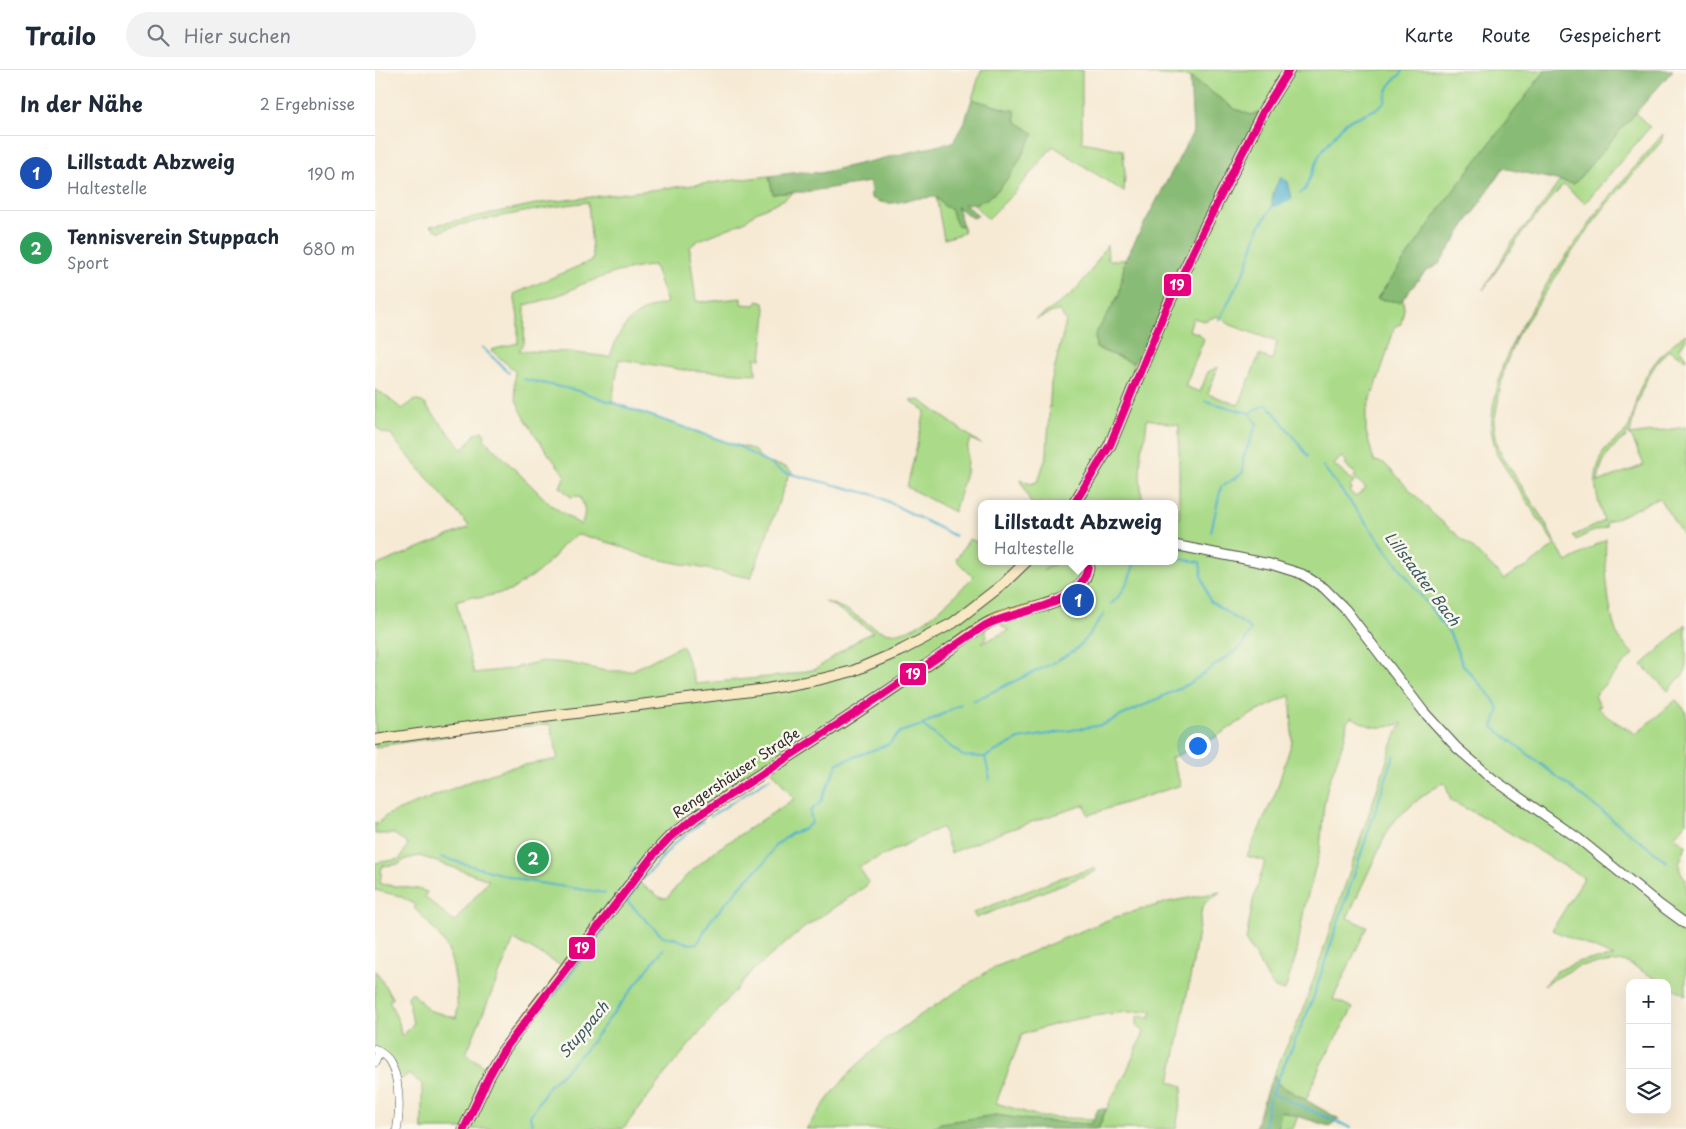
<!DOCTYPE html>
<html lang="de">
<head>
<meta charset="utf-8">
<style>
  :root { --surface:#fff; --page:#f2f2f3; --text:#1f2937; --muted:#747a83; --line:#e0e1e3; --accent:#b45309 }
  body { margin:0; font-family:"Playpen Sans",sans-serif; background:var(--page); color:var(--text) }
  .controls { position:absolute; right:15px; bottom:15px; display:grid; overflow:hidden; border-radius:10px; box-shadow:0 5px 20px #0002 }
  .controls button { width:45px; height:45px; display:grid; place-items:center; padding:0; border:0; border-bottom:1px solid var(--line); background:var(--surface); color:var(--text); font:25px sans-serif }
  .you { position:absolute; left:822px; top:675px; width:18px; height:18px; margin:-12px; border:4px solid #fff; border-radius:50%; background:#1a73e8; box-shadow:0 0 0 8px #1a73e833 }
  .badge { display:grid; place-items:center; width:32px; height:32px; border-radius:50%; background:var(--accent); color:#fff; font-size:16px; font-weight:700 }
  .pin { position:absolute; translate:-50% -50%; border:2px solid #fff; box-shadow:0 1px 5px #0006 }
  .popup { position:absolute; left:603px; top:430px; width:200px; height:65px; box-sizing:border-box; display:grid; place-content:center; border-radius:10px; background:var(--surface); filter:drop-shadow(0 1px 4px #0005); font-size:16px; white-space:nowrap; color:var(--muted) }
  .popup b { font-size:19px; color:var(--text) }
  .popup::after { content:''; position:absolute; left:50%; top:100%; margin-left:-10px; border:10px solid transparent; border-top-color:var(--surface) }
  .list { margin:0; padding:0; list-style:none }
  h2 { display:flex; justify-content:space-between; align-items:center; height:65px; margin:0; padding:0 20px; font-size:21px }
  h2 small { font-size:16px; font-weight:400; color:var(--muted) }
  .list li { display:grid; grid-template-columns:32px 1fr auto; gap:15px; align-items:center; box-sizing:border-box; height:75px; padding:0 20px; border-top:1px solid var(--line) }
  .list b { display:block; font-size:19px; white-space:nowrap }
  .list p { margin:0; font-size:16px; white-space:nowrap; color:var(--muted) }
  .list em { font-size:16px; font-style:normal; color:var(--muted) }
  .icon { flex:none; width:28px; height:28px; fill:none; stroke:currentColor; stroke-width:2; stroke-linecap:round; stroke-linejoin:round }
  .map { position:relative; flex:none; width:1311px; height:1059px; overflow:hidden }
  header { display:flex; align-items:center; gap:30px; box-sizing:border-box; height:70px; padding:0 25px; background:var(--surface); border-bottom:1px solid var(--line) }
  header strong { font-size:24px }
  nav { display:flex; gap:28px; margin-inline-start:auto; font-size:18px }
  .search { width:350px; height:45px; background:var(--page); display:flex; align-items:center; gap:12px; box-sizing:border-box; padding:0 18px; border-radius:28px; color:var(--muted); font-size:19px }
  main { display:flex }
  aside { flex:1; background:var(--surface) }
  .map>svg:first-child { display:block }
  .green { fill:#abdb89; stroke:#6b835a; fill-rule:evenodd }
  .forest { fill:#88bb75; stroke:#5a7350 }
  .water { fill:#50b0cf; stroke:#3e6e7d }
  .lines { fill:none; stroke-linecap:round; stroke-linejoin:round }
  .stream { stroke:#50b0cf; stroke-width:2 }
  .minor-casing { stroke:#494844; stroke-width:9 }
  .tertiary-casing { stroke:#494844; stroke-width:11 }
  .secondary-casing { stroke:#494844; stroke-width:12 }
  .primary-casing { stroke:#494844; stroke-width:13 }
  .minor { stroke:#fff; stroke-width:8 }
  .tertiary { stroke:#fff; stroke-width:9 }
  .secondary { stroke:#f8e8c3; stroke-width:10 }
  .primary { stroke:#edc569; stroke-width:11 }
  .bus-1-casing { stroke:#fbf7ec; stroke-width:11 }
  .bus-1 { stroke:#e5007d; stroke-width:8 }
  .labels { text-anchor:middle; stroke-width:5; stroke-linejoin:round; paint-order:stroke }
  .street-label { font-size:14px; fill:#2b2b2b; stroke:#fbf7ec }
  .water-label { font-size:15px; font-style:italic; fill:#385a64; stroke:#fbf7ec }
  .line-badge { stroke:#fbf7ec; stroke-width:2 }
  .badge-label { font-size:14px; text-anchor:middle; font-weight:bold; fill:#fff }
</style>
</head>
<body>
<header>
<strong>Trailo</strong>
<div class="search"><svg class="icon" aria-label="search" viewBox="0 0 24 24"><circle cx="10" cy="10" r="6"/><path d="M15 15l6 6"/></svg>Hier suchen</div>
<nav><a>Karte</a><a>Route</a><a>Gespeichert</a></nav>
</header>
<main>
<aside>
<h2>In der Nähe<small>2 Ergebnisse</small></h2>
<ul class="list">
<li><span class="badge" style="background:#1a4fb4">1</span><div><b>Lillstadt Abzweig</b><p>Haltestelle</p></div><em>190 m</em></li>
<li><span class="badge" style="background:#2e9e5b">2</span><div><b>Tennisverein Stuppach</b><p>Sport</p></div><em>680 m</em></li>
</ul>
</aside>
<div class="map">
<svg width="1311" height="1059" viewBox="0 0 1311 1059">
  <rect width="100%" height="100%" fill="#fbf7ec"/>
  <filter id="ink" filterUnits="userSpaceOnUse"><feTurbulence type="fractalNoise" baseFrequency=".02" numOctaves="2"/><feDisplacementMap in="SourceGraphic" scale="10" xChannelSelector="R" yChannelSelector="G"/><feConvolveMatrix kernelMatrix="1 2 1 2 8 2 1 2 1" color-interpolation-filters="sRGB"/></filter>
  <filter id="wash" filterUnits="userSpaceOnUse"><feTurbulence type="fractalNoise" baseFrequency=".0096" numOctaves="4" result="noise"/><feDisplacementMap in="SourceGraphic" scale="20" xChannelSelector="R" yChannelSelector="G"/><feGaussianBlur stdDeviation="1.12" result="paint"/><feColorMatrix in="noise" values="0 0 0 0 0 0 0 0 0 0 0 0 0 0 0 0 0 1.4 0 .05"/><feComposite in="paint" operator="in"/></filter>
  <g filter="url(#wash)">
    <rect width="100%" height="100%" fill="#f6ead4"/>
    <!-- green -->
    <g class="green">
      <path d="M 606,0 L 707,0 L 707,72 L 748,80 L 750,103 L 749,122 L 678,76 L 639,123 L 613,149 L 599,135 L 621,122 L 635,105 L 658,64 L 641,51 L 634,40 L 597,29 Z"/>
      <path d="M 778,0 L 1171,0 L 1159,15 L 1002,228 L 1025,232 L 1028,229 L 1029,239 L 1026,254 L 1020,256 L 1005,304 L 991,342 L 991,362 L 999,391 L 1009,393 L 1058,444 L 1100,480 L 1129,509 L 1142,501 L 1152,497 L 1180,475 L 1122,385 L 1116,360 L 1118,336 L 1128,294 L 1141,265 L 1176,207 L 1229,133 L 1288,64 L 1286,72 L 1231,135 L 1195,185 L 1142,266 L 1129,299 L 1119,353 L 1122,373 L 1128,387 L 1171,454 L 1181,475 L 1192,492 L 1231,469 C 1229,491 1233,546 1243,566 C 1246,572 1253,578 1258,584 L 1219,626 L 1226,636 L 1222,637 L 1234,648 L 1261,664 L 1301,630 L 1311,641 L 1311,753 L 1299,767 L 1311,775 C 1307,790 1298,795 1311,809 L 1311,925 L 1292,915 L 1292,913 L 1289,913 L 1249,891 L 1203,896 L 1169,915 L 1182,901 L 1205,891 L 1239,887 L 1177,860 L 1209,808 L 1112,749 L 1076,731 L 1070,713 L 1063,715 L 1045,728 L 1021,749 L 1012,762 L 972,848 L 992,857 L 958,929 L 978,938 L 946,994 L 931,1030 L 903,1014 L 899,1004 L 928,941 L 1017,675 L 1022,662 L 1028,653 C 1007,659 997,660 977,647 L 972,652 L 970,667 L 953,715 L 949,734 L 945,780 L 929,839 L 922,882 L 910,921 L 900,918 L 895,912 L 888,899 L 871,871 L 878,831 L 890,791 L 872,786 L 901,722 L 915,678 L 917,671 L 916,625 L 877,644 L 834,671 L 796,688 L 806,715 L 713,745 L 710,735 C 664,749 619,764 576,783 L 567,757 L 484,797 L 493,811 L 491,816 L 430,857 L 376,902 L 294,999 L 248,1059 L 47,1059 L 47,1014 L 34,1004 L 21,1013 L 19,1001 L 0,979 L 0,900 L 18,929 L 14,930 L 24,953 L 26,965 L 28,966 L 38,954 L 33,927 L 37,922 L 53,940 L 81,948 C 85,932 79,889 70,874 C 61,861 50,849 39,838 L 41,835 L 25,826 L 0,820 L 0,793 L 25,789 L 33,774 L 19,764 L 0,764 L 0,753 L 2,754 L 12,745 L 99,710 L 133,698 L 183,689 L 175,654 L 120,659 L 10,675 L 0,678 L 0,496 L 95,457 L 22,373 L 16,364 L 8,363 L 0,356 L 0,320 L 8,324 L 27,339 L 40,330 L 49,333 L 88,380 L 100,364 L 107,361 L 110,365 L 109,369 L 176,435 L 206,455 C 211,444 211,437 204,426 L 196,427 L 185,417 L 190,405 C 175,387 148,350 141,329 C 139,320 139,310 140,301 L 116,280 L 143,273 L 143,247 L 139,224 L 218,190 L 213,132 C 166,138 121,147 75,157 L 65,162 L 55,156 L 166,133 L 394,106 L 398,124 L 418,122 L 410,129 L 381,142 L 369,152 L 322,171 L 315,177 L 315,186 L 321,231 L 329,232 L 366,228 L 366,234 L 380,235 L 383,231 L 389,233 L 391,244 L 386,289 L 380,288 L 381,304 L 309,300 L 244,289 L 237,332 L 359,375 C 366,376 376,377 382,383 C 385,387 385,390 390,392 C 401,396 411,393 419,405 L 414,404 L 376,508 L 272,487 L 242,475 L 214,467 L 202,465 L 187,475 L 180,486 L 162,503 L 135,521 L 104,528 L 97,526 L 81,531 L 99,603 L 134,599 L 167,591 L 193,593 L 231,601 L 256,601 L 307,575 L 321,614 L 414,605 L 441,599 L 484,569 L 498,562 L 462,538 L 449,531 C 456,534 464,536 470,539 C 483,546 496,558 510,562 C 539,571 579,526 598,507 L 581,490 L 594,469 L 607,474 L 607,491 L 680,491 L 668,501 L 685,491 L 708,491 L 713,496 L 714,491 L 799,491 L 799,454 L 804,449 L 804,355 L 772,349 L 770,368 L 766,379 L 765,408 L 768,434 L 656,434 L 646,410 L 656,414 L 663,411 L 672,384 L 676,313 L 691,251 L 685,241 L 681,241 L 661,249 C 675,240 691,230 702,218 C 714,205 723,190 732,175 L 733,190 L 750,190 L 744,225 L 720,265 L 721,278 L 759,293 L 758,311 L 888,40 L 876,45 L 860,39 L 815,7 L 772,4 ZM 279,195 L 292,233 C 259,240 245,255 235,287 L 192,282 L 144,281 L 149,273 L 150,235 L 166,231 L 192,222 L 205,215 L 242,202 ZM 842,246 L 856,255 L 902,272 L 897,290 L 884,285 L 883,288 L 864,335 L 833,324 L 843,297 L 833,302 L 825,322 L 810,316 L 829,269 L 824,264 L 814,260 L 818,248 L 829,251 ZM 966,387 L 972,392 L 970,395 L 981,404 L 979,407 L 991,418 L 981,427 L 974,421 L 977,418 L 975,416 L 981,411 L 978,411 L 959,395 ZM 622,549 L 628,557 L 634,560 L 607,573 L 612,566 L 609,556 ZM 395,698 L 419,729 L 340,781 L 310,807 L 292,828 L 286,828 L 259,809 L 321,747 ZM 45,786 L 114,810 L 79,852 L 50,827 L 52,822 L 43,819 L 5,814 L 7,796 L 24,794 L 31,789 ZM 139,869 L 190,898 L 115,1002 L 102,991 L 91,984 Z"/>
      <path d="M 1260,43 L 1275,57 L 1210,133 L 1188,115 L 1148,162 L 1108,220 L 1136,174 L 1167,136 L 1185,111 L 1199,114 Z"/>
      <path d="M 561,126 L 570,137 L 575,138 L 582,155 L 588,156 L 589,163 L 569,169 Z"/>
      <path d="M 1311,264 L 1311,269 L 1304,280 L 1311,285 L 1311,290 L 1294,280 C 1270,301 1260,335 1255,365 L 1311,357 L 1311,470 L 1284,428 L 1231,453 L 1232,457 L 1214,463 L 1201,470 L 1198,466 L 1229,451 C 1223,430 1216,412 1225,391 C 1226,388 1227,383 1229,380 C 1237,371 1249,367 1254,356 C 1258,348 1258,339 1261,330 C 1270,301 1286,281 1311,264 ZM 1252,362 L 1257,368 L 1269,395 L 1223,412 C 1225,392 1234,378 1251,367 Z"/>
      <path d="M 545,330 L 606,374 L 596,369 L 593,375 L 591,403 L 579,442 L 532,417 L 550,341 L 535,331 Z"/>
      <path d="M 1311,554 L 1311,601 L 1293,621 L 1267,595 Z"/>
      <path d="M 720,798 L 721,801 L 601,848 L 598,843 L 688,807 Z"/>
      <path d="M 845,822 L 830,833 L 827,838 L 815,909 L 795,1012 L 808,1016 L 801,1059 L 723,1059 L 736,1029 L 750,1005 L 769,962 L 762,955 L 762,947 L 768,945 L 775,948 L 777,941 C 733,942 688,949 647,965 L 621,1033 L 666,1047 L 718,1049 L 716,1054 L 662,1051 L 621,1045 L 566,1053 L 556,1059 L 431,1059 L 455,1026 L 477,1000 L 509,971 L 541,948 L 618,898 L 740,847 L 793,832 Z"/>
      <path d="M 905,1041 L 923,1046 L 918,1059 L 903,1059 Z"/>
    </g>
    <!-- forest -->
    <g class="forest">
      <path d="M 1171,0 L 1298,0 L 1199,114 L 1128,98 L 1064,194 L 1050,202 L 1025,232 L 1002,229 L 1075,125 Z"/>
      <path d="M 815,7 L 860,39 L 876,45 L 887,41 L 796,229 L 759,293 L 721,278 L 720,265 L 744,225 L 750,190 L 818,62 Z"/>
      <path d="M 597,29 L 634,40 L 640,40 L 641,51 L 659,64 C 643,90 625,137 589,134 L 603,145 L 598,148 L 582,137 L 588,156 L 582,155 L 575,138 L 570,137 L 561,127 C 551,128 541,128 532,130 C 518,134 509,135 496,128 L 495,112 L 429,122 L 418,122 L 398,124 L 394,106 L 425,102 L 445,103 L 578,72 L 590,51 Z"/>
      <path d="M 899,1004 L 903,1014 L 964,1049 L 954,1056 L 906,1041 L 903,1059 L 880,1059 L 891,1023 Z"/>
      <path d="M 723,1039 L 731,1039 L 723,1059 L 556,1059 L 566,1053 L 621,1045 L 662,1051 L 716,1054 Z"/>
    </g>
    <!-- water -->
    <path class="water" d="M 906,107 L 913,112 L 917,128 L 897,137 C 897,125 899,117 906,107 Z"/>
    <g class="lines">
      <!-- stream -->
      <g class="stream">
        <path d="M 925,123 L 930,120 L 946,82 L 971,52 L 1001,39 L 1010,32 C 1012,16 1015,14 1027,3 L 1027,0"/>
        <path d="M 844,250 L 871,198 L 884,157 L 897,137 L 917,128"/>
        <path d="M 107,277 L 134,303"/>
        <path d="M 148,309 L 204,321 L 363,376 L 408,402 L 500,425 L 580,466"/>
        <path d="M 830,331 L 874,343 L 882,354 L 868,388 L 868,403 L 846,417 L 836,462"/>
        <path d="M 875,343 L 891,334 L 904,348 L 933,386"/>
        <path d="M 948,396 L 1075,564 L 1088,595 L 1118,629 L 1124,640 L 1118,657 L 1292,792"/>
        <path d="M 736,534 C 748,524 756,506 760,491"/>
        <path d="M 598,631 L 680,592 L 699,581 L 711,569 L 729,544"/>
        <path d="M 547,655 L 588,686 L 610,687 L 644,669 L 727,655 L 814,614 L 867,576 L 876,559 L 835,531 L 827,507 L 825,492 L 799,488"/>
        <path d="M 610,687 L 615,709"/>
        <path d="M 336,746 L 395,708"/>
        <path d="M 65,787 L 151,811 L 230,823"/>
        <path d="M 255,804 L 279,775"/>
        <path d="M 267,810 L 300,773 L 328,751"/>
        <path d="M 252,831 L 287,866 L 297,868"/>
        <path d="M 240,844 L 262,818"/>
        <path d="M 296,869 L 298,868 L 315,874 L 323,873 L 335,851 L 370,811 L 390,792 L 400,776 L 417,763 L 427,760 L 437,753 L 435,741 L 445,733 L 463,693 L 514,674 L 525,662 L 547,655 L 586,634"/>
        <path d="M 179,926 L 229,860"/>
        <path d="M 898,1024 L 976,1058"/>
        <path d="M 896,1025 L 936,934 L 1019,685"/>
        <path d="M 158,1059 L 155,1046 L 174,1016 L 189,1002 L 211,979 L 289,878"/>
        <path d="M 889,1059 L 894,1029"/>
      </g>
    </g>
  </g>
  <g filter="url(#ink)">
    <g class="lines">
      <defs>
        <g id="minor">
          <path d="M 0,979 C 6,983 12,986 15,992 C 25,1008 25,1041 22,1059"/>
          <path d="M 0,992 L 4,982"/>
        </g>
        <path id="tertiary" d="M 799,475 L 895,494 L 927,504 L 949,518 L 971,540 L 1049,642 L 1082,678 L 1118,709 L 1204,769 L 1285,835 L 1311,854"/>
        <path id="secondary" d="M 0,670 L 137,651 L 392,619 L 446,609 L 478,601 L 527,580 L 578,553 L 627,515 L 652,491"/>
        <g id="primary">
          <path d="M 699,434 L 735,375 L 791,239 L 831,155 L 889,40 L 914,0"/>
          <path d="M 89,1059 L 114,1006 L 128,981 L 156,943 L 279,784 L 296,766 L 321,747 C 387,703 453,662 518,618 C 535,607 551,596 568,584 C 583,573 598,561 615,552 C 647,535 710,541 714,491"/>
        </g>
      </defs>
      <!-- minor casing -->
      <use href="#minor" class="minor-casing"/>
      <!-- tertiary casing -->
      <use href="#tertiary" class="tertiary-casing"/>
      <!-- secondary casing -->
      <use href="#secondary" class="secondary-casing"/>
      <!-- primary casing -->
      <use href="#primary" class="primary-casing"/>
      <!-- minor -->
      <use href="#minor" class="minor"/>
      <!-- tertiary -->
      <use href="#tertiary" class="tertiary"/>
      <!-- secondary -->
      <use href="#secondary" class="secondary"/>
      <!-- primary -->
      <use href="#primary" class="primary"/>
      <defs>
        <g id="bus-1">
          <path d="M 699,434 L 735,375 L 791,239 L 831,155 L 889,40 L 914,0"/>
          <path d="M 89,1059 L 114,1006 L 128,981 L 279,784 L 296,766 L 321,747 L 494,634 L 609,556 C 637,540 697,539 710,506 C 712,502 713,496 714,491"/>
        </g>
      </defs>
      <!-- bus-1 casing -->
      <use href="#bus-1" class="bus-1-casing"/>
      <!-- bus-1 -->
      <use href="#bus-1" class="bus-1"/>
    </g>
  </g>
  <g class="labels">
    <!-- street labels -->
    <g class="street-label">
      <text transform="translate(361 703) rotate(-34)" y="5">Rengershäuser Straße</text>
    </g>
    <!-- water labels -->
    <g class="water-label">
      <text transform="translate(1047 509) rotate(53)" y="5">Lillstadter Bach</text>
      <text transform="translate(209 960) rotate(-50)" y="5">Stuppach</text>
    </g>
  </g>
  <g class="line-badge">
    <rect x="788" y="203" width="29" height="24" rx="5" fill="#e5007d"/>
    <rect x="524" y="592" width="28" height="24" rx="5" fill="#e5007d"/>
    <rect x="193" y="866" width="28" height="24" rx="5" fill="#e5007d"/>
  </g>
  <g class="badge-label">
    <text x="802" y="220">19</text>
    <text x="538" y="609">19</text>
    <text x="207" y="883">19</text>
  </g>
</svg>
<div class="controls">
<button>+</button>
<button>−</button>
<button><svg class="icon" aria-label="layers" viewBox="0 0 24 24"><path d="M12 4l9 5-9 5-9-5zM3 14l9 5 9-5"/></svg></button>
</div>
<div class="you"></div>
<div class="pin badge" style="left:703px;top:530px;background:#1a4fb4">1</div>
<div class="popup"><b>Lillstadt Abzweig</b>Haltestelle</div>
<div class="pin badge" style="left:158px;top:788px;background:#2e9e5b">2</div>
</div>
</main>
</body>
</html>
